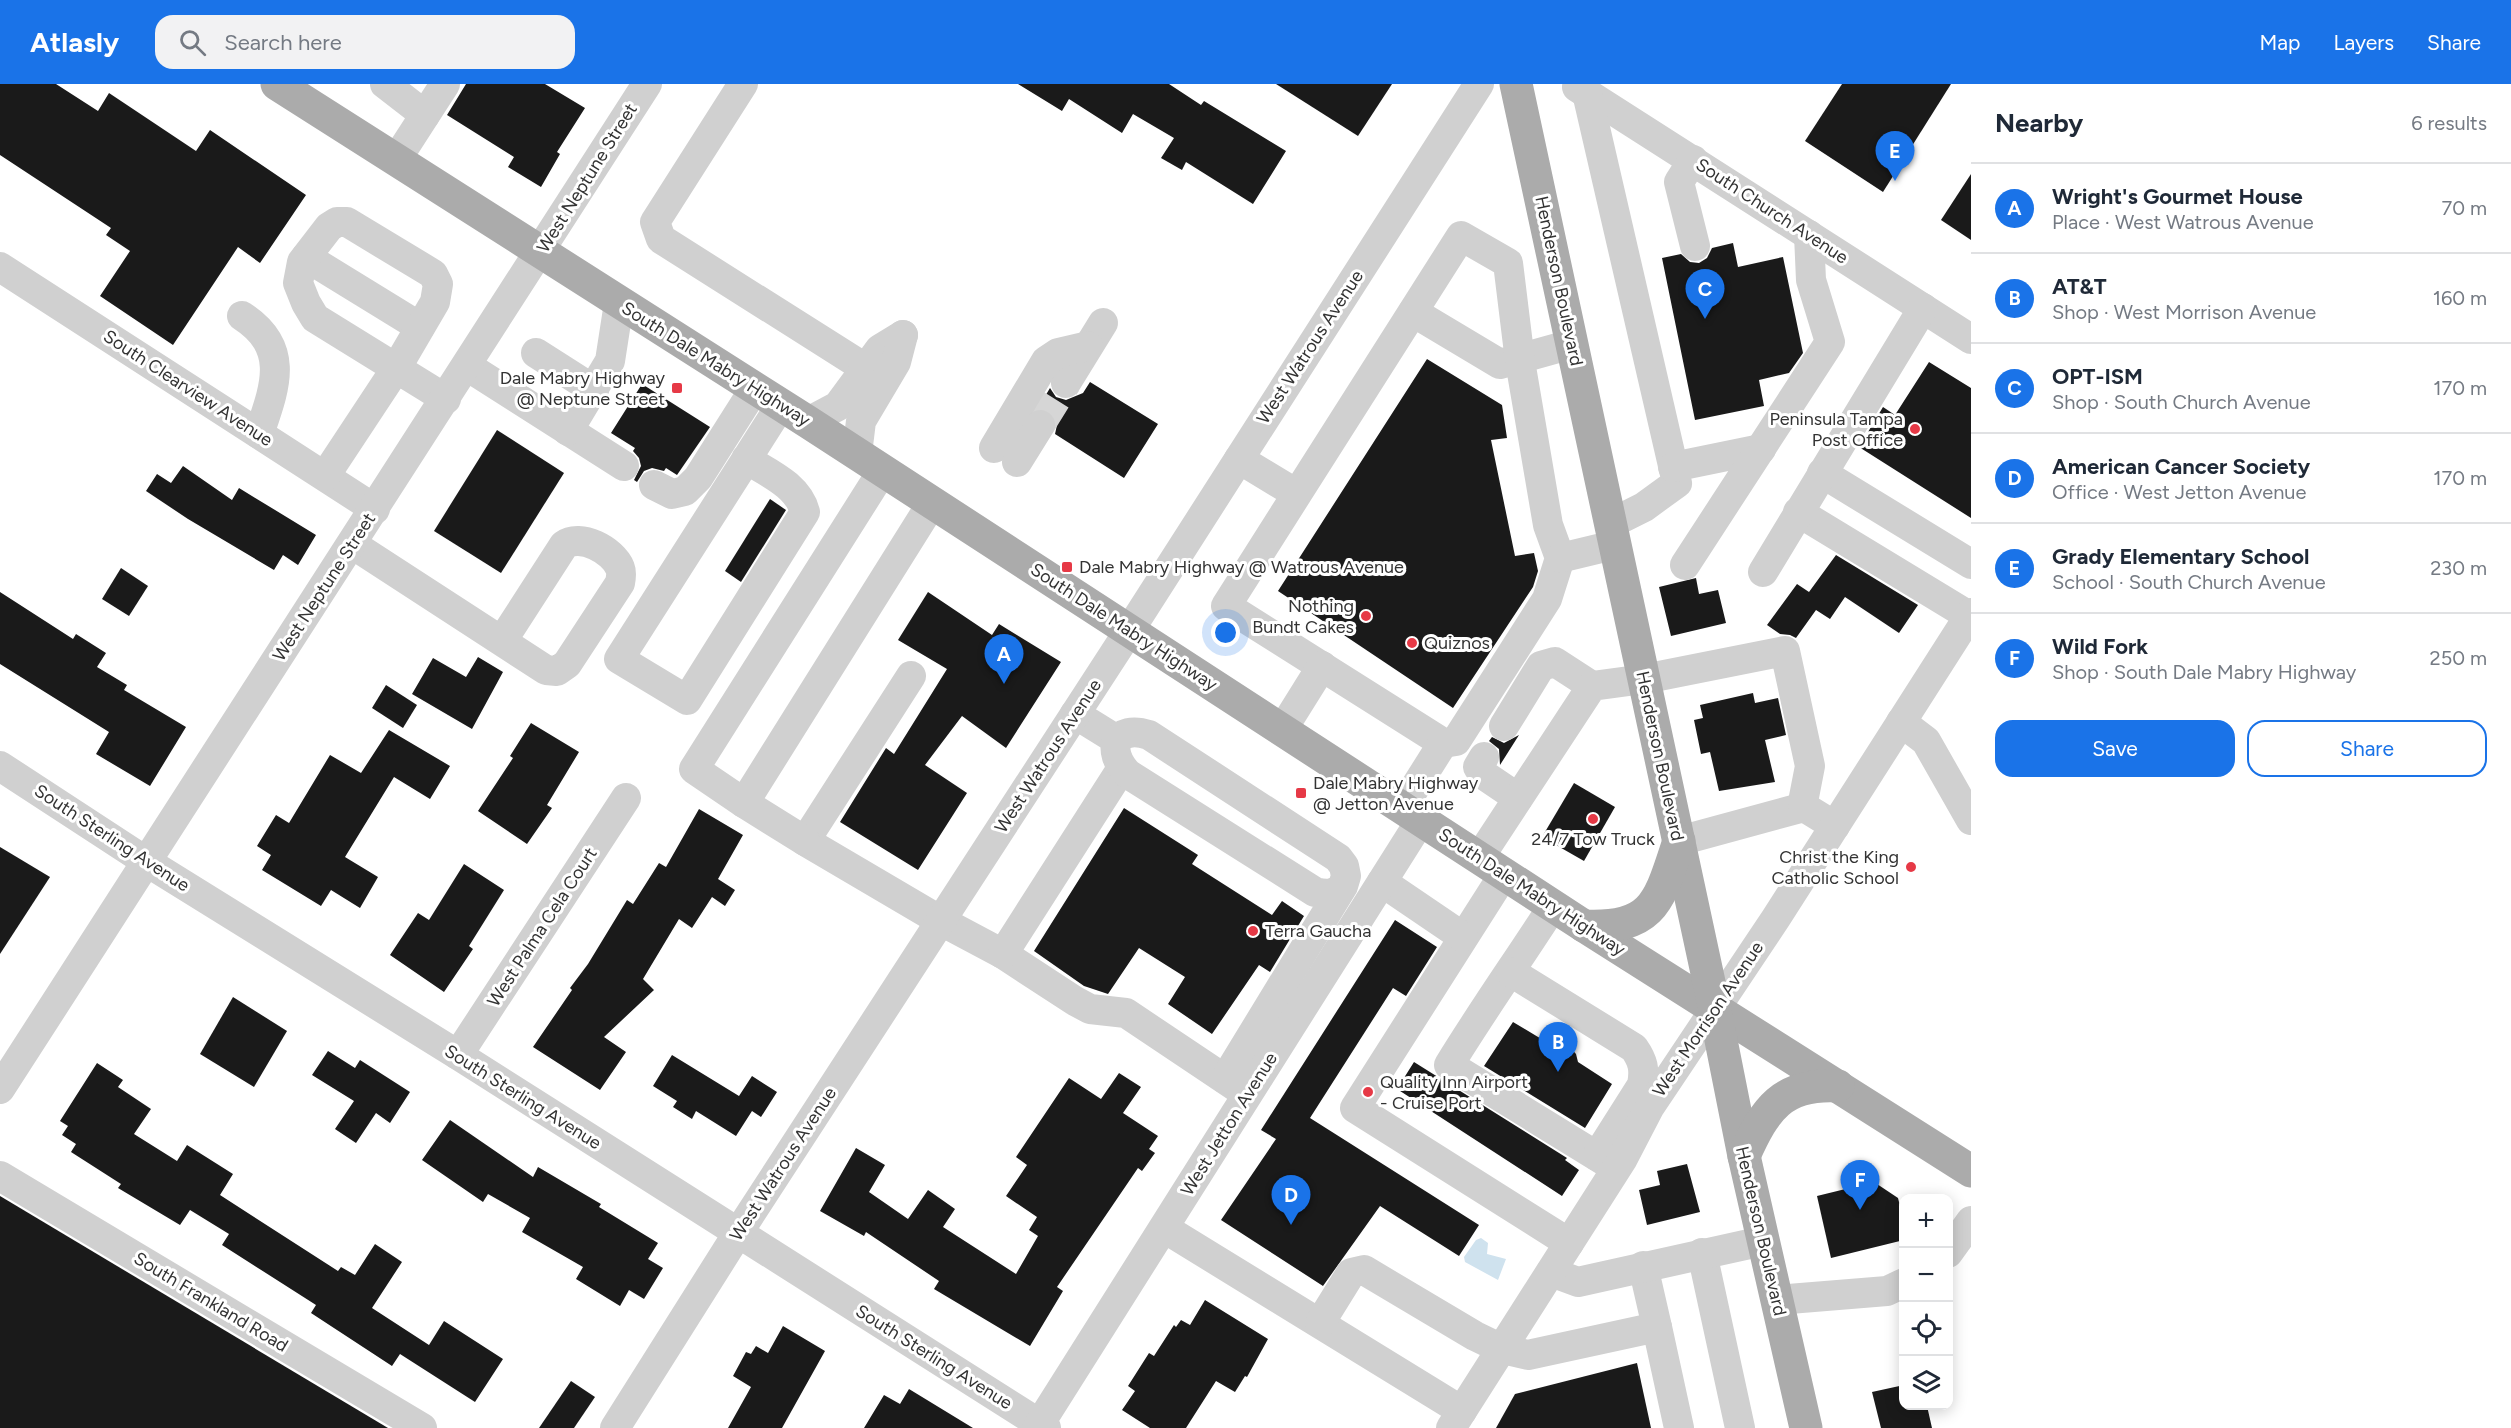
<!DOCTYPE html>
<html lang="en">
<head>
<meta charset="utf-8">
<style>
  :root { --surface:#fff; --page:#f2f2f3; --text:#1f2937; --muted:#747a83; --line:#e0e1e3; --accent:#1a73e8 }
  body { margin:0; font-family:Figtree,sans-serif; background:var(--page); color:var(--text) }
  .controls { position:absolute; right:18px; bottom:18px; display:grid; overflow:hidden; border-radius:12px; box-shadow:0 3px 15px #0003 }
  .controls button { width:54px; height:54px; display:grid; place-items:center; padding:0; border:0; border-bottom:2px solid var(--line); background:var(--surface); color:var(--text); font:30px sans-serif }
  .you { position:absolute; left:1226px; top:549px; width:21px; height:21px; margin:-15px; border:4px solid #fff; border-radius:50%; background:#1a73e8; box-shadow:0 0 0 9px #1a73e833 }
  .badge { display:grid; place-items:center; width:39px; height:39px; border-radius:50%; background:var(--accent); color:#fff; font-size:20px; font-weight:700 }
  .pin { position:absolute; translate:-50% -50px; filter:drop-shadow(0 2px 3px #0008) }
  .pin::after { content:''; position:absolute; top:32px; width:21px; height:18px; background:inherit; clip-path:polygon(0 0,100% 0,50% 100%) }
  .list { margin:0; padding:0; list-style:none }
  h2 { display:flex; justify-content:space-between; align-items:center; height:78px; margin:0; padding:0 24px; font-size:26px }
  h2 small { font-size:20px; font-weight:400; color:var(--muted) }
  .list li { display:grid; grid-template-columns:39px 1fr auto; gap:18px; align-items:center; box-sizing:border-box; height:90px; padding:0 24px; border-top:2px solid var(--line) }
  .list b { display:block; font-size:22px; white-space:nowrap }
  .list p { margin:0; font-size:20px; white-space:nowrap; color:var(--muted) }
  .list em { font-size:20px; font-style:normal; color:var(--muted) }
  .actions { display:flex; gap:12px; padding:18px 24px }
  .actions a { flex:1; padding:14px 0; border:2px solid var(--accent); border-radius:18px; text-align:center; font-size:21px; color:var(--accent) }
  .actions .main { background:var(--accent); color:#fff }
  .icon { flex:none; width:33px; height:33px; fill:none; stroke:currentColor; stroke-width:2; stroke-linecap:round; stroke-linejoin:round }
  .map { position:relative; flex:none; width:1971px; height:1344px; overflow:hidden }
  header { display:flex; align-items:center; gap:36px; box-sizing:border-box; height:84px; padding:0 30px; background:var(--accent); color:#fff }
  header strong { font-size:28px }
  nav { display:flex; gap:33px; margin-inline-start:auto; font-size:21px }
  .search { width:420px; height:54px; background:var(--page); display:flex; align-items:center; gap:15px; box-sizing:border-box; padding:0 21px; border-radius:18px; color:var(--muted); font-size:22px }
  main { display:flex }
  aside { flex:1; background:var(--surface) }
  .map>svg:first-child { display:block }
  .water { fill:#cfe2ee }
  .building { fill:#1a1a1a }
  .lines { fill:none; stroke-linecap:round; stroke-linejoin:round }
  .minor-tunnel { stroke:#d6d6d6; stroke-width:30; stroke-dasharray:30 15; stroke-linecap:butt }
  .minor { stroke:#d0d0d0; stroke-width:30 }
  .major { stroke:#ababab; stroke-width:33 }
  .poi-dot { fill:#e63946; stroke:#fff; stroke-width:2 }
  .labels { text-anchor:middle; stroke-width:6; stroke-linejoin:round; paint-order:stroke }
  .street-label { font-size:18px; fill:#333; stroke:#fff }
  .poi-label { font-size:18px; fill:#333; stroke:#fff; text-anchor:start }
</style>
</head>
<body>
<header>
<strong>Atlasly</strong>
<div class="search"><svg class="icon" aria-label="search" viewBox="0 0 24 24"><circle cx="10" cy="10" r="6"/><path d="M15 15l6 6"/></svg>Search here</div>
<nav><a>Map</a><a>Layers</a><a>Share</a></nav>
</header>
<main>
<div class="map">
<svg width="1971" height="1344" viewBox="0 0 1971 1344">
  <rect width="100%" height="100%" fill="#fff"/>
  <!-- water -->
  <path class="water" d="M 1481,1154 L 1488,1159 L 1487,1170 L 1506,1175 L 1498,1196 L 1465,1178 L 1464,1173 L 1476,1156 Z"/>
  <!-- building -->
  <g class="building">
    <path d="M 0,0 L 56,0 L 98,27 L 109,9 L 196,67 L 210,46 L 306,111 L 260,179 L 238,163 L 173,261 L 100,212 L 130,167 L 106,151 L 111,144 L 0,71 Z"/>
    <path d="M 466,0 L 545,0 L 585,24 L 557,68 L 560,70 L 541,103 L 508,83 L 514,73 L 447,31 Z"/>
    <path d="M 1018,0 L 1169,0 L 1201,21 L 1204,17 L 1286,67 L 1253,120 L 1186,78 L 1182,86 L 1161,74 L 1174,54 L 1133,30 L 1122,49 L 1069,15 L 1062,27 Z"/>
    <path d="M 1276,0 L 1392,0 L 1358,52 Z"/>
    <path d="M 1842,0 L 1951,0 L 1883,108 L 1805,57 Z"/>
    <path d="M 1971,90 L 1971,156 L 1941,136 Z"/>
    <path d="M 1733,159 L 1738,183 L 1783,173 L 1803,269 L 1789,289 L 1759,296 L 1764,322 L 1695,336 L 1662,174 L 1681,170 L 1690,178 L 1699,179 L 1707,174 L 1712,164 Z"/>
    <path d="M 1427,275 L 1502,321 L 1507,354 L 1491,356 L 1515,472 L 1534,469 L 1538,487 L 1533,503 L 1453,624 L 1278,507 Z"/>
    <path d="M 1929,278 L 1971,304 L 1971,434 L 1859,363 L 1883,323 L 1895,331 Z"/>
    <path d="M 1090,298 L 1158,340 L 1124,394 L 1055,350 L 1057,341 L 1055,332 L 1049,326 L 1038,324 L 1050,304 L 1056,313 L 1066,316 L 1083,309 Z"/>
    <path d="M 642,300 L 710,343 L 677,391 L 666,384 L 664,387 L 652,384 L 644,387 L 637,398 L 634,396 L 641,382 L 639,374 L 633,367 L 635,364 L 611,349 Z"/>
    <path d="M 497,346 L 564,389 L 501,489 L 434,447 Z"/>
    <path d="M 183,382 L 232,416 L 239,404 L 316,451 L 298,481 L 283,471 L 274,486 L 188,435 L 146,407 L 157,390 L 171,399 Z"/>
    <path d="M 770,415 L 786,426 L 741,498 L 725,487 Z"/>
    <path d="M 1836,471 L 1918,521 L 1899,549 L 1845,513 L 1830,535 L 1816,526 L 1796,554 L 1790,551 L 1780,550 L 1767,541 L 1797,500 L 1809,508 Z"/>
    <path d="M 121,484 L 148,502 L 129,532 L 102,515 Z"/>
    <path d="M 1696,494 L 1699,510 L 1718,506 L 1726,539 L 1671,552 L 1659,503 Z"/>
    <path d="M 0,508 L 73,555 L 76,550 L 106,569 L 97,583 L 127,601 L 124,606 L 186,643 L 150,702 L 96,670 L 109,648 L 0,580 Z"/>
    <path d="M 928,508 L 992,551 L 999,540 L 1061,578 L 1006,664 L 962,632 L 925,681 L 967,709 L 918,786 L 840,738 L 886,664 L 894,670 L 947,585 L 898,556 Z"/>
    <path d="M 478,573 L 503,588 L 472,645 L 412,610 L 433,574 L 466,593 Z"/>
    <path d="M 386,601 L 417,621 L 403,644 L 372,624 Z"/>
    <path d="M 1753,609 L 1755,619 L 1778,614 L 1786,651 L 1765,656 L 1775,698 L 1719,707 L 1710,668 L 1701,670 L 1694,636 L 1703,634 L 1700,621 Z"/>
    <path d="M 531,639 L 579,668 L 547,721 L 552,724 L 527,760 L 478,727 L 513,674 L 510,672 Z"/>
    <path d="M 389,646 L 450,682 L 430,715 L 394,693 L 345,773 L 378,793 L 360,824 L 331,806 L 321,822 L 262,786 L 271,771 L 257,762 L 276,731 L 289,739 L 330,671 L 361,689 Z"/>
    <path d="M 1519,651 L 1500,681 L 1499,665 L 1489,657 L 1492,653 L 1504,659 Z"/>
    <path d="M 1574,699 L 1615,723 L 1584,777 L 1542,753 Z"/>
    <path d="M 1124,724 L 1198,771 L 1192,780 L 1272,831 L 1282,817 L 1304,832 L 1270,888 L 1259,881 L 1212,950 L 1168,920 L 1185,893 L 1139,864 L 1108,910 L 1084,902 L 1034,867 Z"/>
    <path d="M 699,725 L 743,751 L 718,795 L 735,806 L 725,822 L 712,813 L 692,844 L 679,835 L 643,895 L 654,906 L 604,953 L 626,968 L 600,1006 L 533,963 L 572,906 L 570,904 L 588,880 L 627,816 L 633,820 L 659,779 L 666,783 Z"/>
    <path d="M 0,763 L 50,793 L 0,870 Z"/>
    <path d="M 464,780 L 504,806 L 469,862 L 473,865 L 444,908 L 390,871 L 418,829 L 429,836 Z"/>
    <path d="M 1395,836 L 1437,863 L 1406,912 L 1393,904 L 1310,1034 L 1479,1141 L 1459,1172 L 1380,1122 L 1323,1202 L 1221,1136 L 1276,1055 L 1261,1046 Z"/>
    <path d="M 233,913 L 287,947 L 254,1003 L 200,970 Z"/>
    <path d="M 1513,938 L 1548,959 L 1561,957 L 1567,960 L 1576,970 L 1578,978 L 1612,1000 L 1585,1044 L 1484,982 Z"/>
    <path d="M 328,967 L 355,984 L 360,976 L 410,1008 L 390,1039 L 376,1029 L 356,1059 L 335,1045 L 354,1017 L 312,991 Z"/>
    <path d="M 672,971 L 739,1012 L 752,992 L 777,1008 L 761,1033 L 752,1027 L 736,1052 L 696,1027 L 692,1035 L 673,1023 L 677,1017 L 653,1002 Z"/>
    <path d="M 1414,978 L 1567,1074 L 1565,1076 L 1579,1086 L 1562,1112 L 1397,1005 Z"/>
    <path d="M 97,979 L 123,996 L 118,1003 L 151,1025 L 134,1050 L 177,1077 L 187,1061 L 233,1090 L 220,1111 L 338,1187 L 341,1183 L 355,1191 L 375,1160 L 402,1178 L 372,1224 L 429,1261 L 444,1237 L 503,1275 L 475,1318 L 400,1270 L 392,1282 L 311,1229 L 316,1221 L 222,1161 L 229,1150 L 190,1126 L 180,1141 L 118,1104 L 121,1100 L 71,1068 L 76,1060 L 62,1051 L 68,1042 L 60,1037 Z"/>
    <path d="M 1119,989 L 1141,1003 L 1123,1029 L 1158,1052 L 1149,1065 L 1155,1069 L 1142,1087 L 1138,1084 L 1057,1203 L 1063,1207 L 1030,1262 L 934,1205 L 939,1197 L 866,1148 L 864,1152 L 820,1127 L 856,1064 L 885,1081 L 869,1108 L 908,1135 L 928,1106 L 955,1125 L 943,1143 L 1016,1190 L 1038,1152 L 1029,1146 L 1037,1133 L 1006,1112 L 1027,1081 L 1016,1073 L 1069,994 L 1101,1015 Z"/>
    <path d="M 450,1036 L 533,1093 L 538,1083 L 601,1120 L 599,1123 L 658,1159 L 648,1175 L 663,1184 L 644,1215 L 629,1206 L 620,1222 L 576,1195 L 583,1183 L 522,1148 L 530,1134 L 488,1110 L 483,1118 L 422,1076 Z"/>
    <path d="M 1687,1080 L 1700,1128 L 1647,1141 L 1639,1106 L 1660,1101 L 1657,1087 Z"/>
    <path d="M 1874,1098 L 1898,1114 L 1904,1138 L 1904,1156 L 1831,1174 L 1817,1112 Z"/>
    <path d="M 0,1112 L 388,1344 L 0,1344 Z"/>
    <path d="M 1205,1216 L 1268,1255 L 1247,1293 L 1245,1292 L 1235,1308 L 1216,1297 L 1186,1344 L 1150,1344 L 1122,1326 L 1135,1307 L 1128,1302 L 1149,1269 L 1154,1272 L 1174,1241 L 1176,1243 L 1181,1236 L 1190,1241 Z"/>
    <path d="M 783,1242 L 825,1267 L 782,1344 L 728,1344 L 751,1303 L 733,1292 L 746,1268 L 751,1270 L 756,1262 L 768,1269 Z"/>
    <path d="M 1637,1279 L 1651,1344 L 1496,1344 L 1515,1310 Z"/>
    <path d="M 571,1297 L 595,1313 L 574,1344 L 539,1344 Z"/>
    <path d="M 1904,1301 L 1904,1322 L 1927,1322 L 1932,1344 L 1881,1344 L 1872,1308 Z"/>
    <path d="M 909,1305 L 973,1344 L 864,1344 L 884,1311 L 900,1320 Z"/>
  </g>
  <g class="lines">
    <!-- minor-tunnel -->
    <path class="minor-tunnel" d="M 1040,341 L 1066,299"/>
    <!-- minor -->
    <g class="minor">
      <path d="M 385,0 L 425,31"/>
      <path d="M 743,0 L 655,138 L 661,155 L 865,284"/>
      <path d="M 1577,3 L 1971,255"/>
      <path d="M 1587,9 L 1677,399 L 1644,423 L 1610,440"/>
      <path d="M 396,76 L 445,0"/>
      <path d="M 1693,76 L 1679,98 L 1695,162"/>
      <path d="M 306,173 L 420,243"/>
      <path d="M 0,183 L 375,425"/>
      <path d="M 1413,228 L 1500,280 L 1572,260"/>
      <path d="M 242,232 C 291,264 275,303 259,350"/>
      <path d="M 536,269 L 594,306"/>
      <path d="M 467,282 L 624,382"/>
      <path d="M 1066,299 L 1103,239"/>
      <path d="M 808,338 L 838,322 L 880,265 L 903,251"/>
      <path d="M 568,347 L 610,277 L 619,219"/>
      <path d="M 994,364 L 1046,277 L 1058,269 L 1088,262"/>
      <path d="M 857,370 L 861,337 L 896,278 L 903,251"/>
      <path d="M 746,375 C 768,389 798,401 805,428 L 687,616 L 619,575 L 781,321"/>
      <path d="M 1239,375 L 1297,410 L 1226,522 L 1443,659 L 1456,657 L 1547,515 L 1560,474 L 1548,441 L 1520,277 L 1508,179 L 1461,152 L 1297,410"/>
      <path d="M 1017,378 L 1040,341"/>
      <path d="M 1673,383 L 1761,365"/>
      <path d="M 1822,389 L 1971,480"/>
      <path d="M 325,392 L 397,283 L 435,218 L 438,200 L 433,190 L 347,138 L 337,138 L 329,143 L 302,178 L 298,199 L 306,219 L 315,234 L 446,315"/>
      <path d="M 654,401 L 672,410 L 685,407 L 698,394 L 755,304"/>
      <path d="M 1798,428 L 1971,533"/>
      <path d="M 352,460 L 546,586 L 557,587 L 567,580 L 620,499 C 621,494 622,489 620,484 C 613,466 580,449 564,461 L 502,557"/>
      <path d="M 1560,474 L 1614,461"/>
      <path d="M 1685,481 L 1830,258 L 1811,196 L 1809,151"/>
      <path d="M 1763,488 L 1923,224"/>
      <path d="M 911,592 L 805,757 L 941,837 L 1003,870 L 1075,917 L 1090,925 L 1126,929 L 1241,1006"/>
      <path d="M 1075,630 L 1117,656"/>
      <path d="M 1901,638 L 1926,657 L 1971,736"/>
      <path d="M 1504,642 L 1541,582 L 1555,578 L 1592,602"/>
      <path d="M 1282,646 L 1322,582"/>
      <path d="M 1484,673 L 1478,683 L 1484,691 L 1518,714"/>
      <path d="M 0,682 L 147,778 L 458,971 L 1046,1344"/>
      <path d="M 744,719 L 694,685 L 883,386"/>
      <path d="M 1402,724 L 1443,659"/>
      <path d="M 805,757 L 744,719 L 932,419"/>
      <path d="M 1679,757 L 1804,723"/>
      <path d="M 1479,774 L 1592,602 L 1644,595 L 1785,567 L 1810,682 L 1803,718 L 1804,723 L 1835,742"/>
      <path d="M 1504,790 L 1355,1024 L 1569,1159"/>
      <path d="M 1382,798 L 1463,853"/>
      <path d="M 1553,822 C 1519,875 1482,927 1449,981 L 1616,1084"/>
      <path d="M 1003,870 L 1122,684"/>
      <path d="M 1511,888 L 1634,964 C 1643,977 1645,985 1642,1001 L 1597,1072"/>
      <path d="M 458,971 L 626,714"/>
      <path d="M 1225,995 L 1343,802 L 1346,792 L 1344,782 L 1338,774 L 1149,651 C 1115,640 1105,666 1128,690 L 1315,808 C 1327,811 1334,811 1343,802"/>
      <path d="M 0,1005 L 647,0"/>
      <path d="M 0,1092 L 422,1344"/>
      <path d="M 1164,1144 L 1462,1327"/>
      <path d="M 1702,1169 L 1740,1344"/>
      <path d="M 1948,1169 L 1971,1137"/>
      <path d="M 1643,1182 L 1657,1243"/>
      <path d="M 1551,1188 L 1578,1198 L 1763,1157"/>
      <path d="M 1777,1216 L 1887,1207 L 1904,1199"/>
      <path d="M 1320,1239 L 1351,1189 L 1364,1186 L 1475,1252 L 1502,1265 L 1528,1271 L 1657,1243 L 1679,1344"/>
      <path d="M 615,1344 L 738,1149 L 1129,547 L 1479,0"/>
      <path d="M 1037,1344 L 1421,736"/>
      <path d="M 1451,1344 L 1622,1076 L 1649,1024 L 1776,834 L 1971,529"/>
    </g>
    <!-- major -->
    <g class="major">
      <path d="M 277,0 L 808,338 L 1584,842 L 1971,1087"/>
      <path d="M 1516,0 L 1715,926 L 1744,1072 L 1806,1344"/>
      <path d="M 1584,842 C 1655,845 1659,817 1679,757"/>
      <path d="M 1744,1072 C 1765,1025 1782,999 1838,1002"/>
    </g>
  </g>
  <!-- markers -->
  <g class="poi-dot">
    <rect x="671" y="298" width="12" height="12" rx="3"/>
    <circle cx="1915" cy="345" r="6"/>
    <rect x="1061" y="477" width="12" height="12" rx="3"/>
    <circle cx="1366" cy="532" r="6"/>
    <circle cx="1412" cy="559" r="6"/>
    <rect x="1295" y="703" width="12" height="12" rx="3"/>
    <circle cx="1593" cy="735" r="6"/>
    <circle cx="1911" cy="783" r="6"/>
    <circle cx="1253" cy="847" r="6"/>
    <circle cx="1368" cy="1008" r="6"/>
  </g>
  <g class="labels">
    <!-- street labels -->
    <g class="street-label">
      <text transform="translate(587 94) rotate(-58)" y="6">West Neptune Street</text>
      <text transform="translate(1772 127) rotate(33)" y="6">South Church Avenue</text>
      <text transform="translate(1559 197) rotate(78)" y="6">Henderson Boulevard</text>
      <text transform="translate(1310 263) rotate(-57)" y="6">West Watrous Avenue</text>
      <text transform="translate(716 280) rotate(32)" y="6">South Dale Mabry Highway</text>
      <text transform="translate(188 304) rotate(33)" y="6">South Clearview Avenue</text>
      <text transform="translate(324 503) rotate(-57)" y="6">West Neptune Street</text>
      <text transform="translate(1124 543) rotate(33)" y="6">South Dale Mabry Highway</text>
      <text transform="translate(1048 672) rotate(-57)" y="6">West Watrous Avenue</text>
      <text transform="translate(1660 672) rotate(78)" y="6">Henderson Boulevard</text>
      <text transform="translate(112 754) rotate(33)" y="6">South Sterling Avenue</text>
      <text transform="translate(1532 808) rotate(33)" y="6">South Dale Mabry Highway</text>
      <text transform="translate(542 843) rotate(-57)" y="6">West Palma Cela Court</text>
      <text transform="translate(1708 935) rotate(-56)" y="6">West Morrison Avenue</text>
      <text transform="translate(523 1013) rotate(32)" y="6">South Sterling Avenue</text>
      <text transform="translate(1229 1040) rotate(-58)" y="6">West Jetton Avenue</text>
      <text transform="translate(783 1080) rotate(-57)" y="6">West Watrous Avenue</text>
      <text transform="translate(1761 1147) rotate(77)" y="6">Henderson Boulevard</text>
      <text transform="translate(211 1218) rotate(31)" y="6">South Frankland Road</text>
      <text transform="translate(934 1273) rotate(32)" y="6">South Sterling Avenue</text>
    </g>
    <!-- poi labels -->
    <g class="poi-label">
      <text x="665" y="300" text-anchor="end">Dale Mabry Highway<tspan x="665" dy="21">@ Neptune Street</tspan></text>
      <text x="1903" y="341" text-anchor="end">Peninsula Tampa<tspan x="1903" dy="21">Post Office</tspan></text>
      <text x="1079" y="489">Dale Mabry Highway @ Watrous Avenue</text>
      <text x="1354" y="528" text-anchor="end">Nothing<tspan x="1354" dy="21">Bundt Cakes</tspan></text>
      <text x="1424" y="565">Quiznos</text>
      <text x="1313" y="705">Dale Mabry Highway<tspan x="1313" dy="21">@ Jetton Avenue</tspan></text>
      <text x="1593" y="761" text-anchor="middle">24/7 Tow Truck</text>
      <text x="1899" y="779" text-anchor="end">Christ the King<tspan x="1899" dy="21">Catholic School</tspan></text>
      <text x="1265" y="853">Terra Gaucha</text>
      <text x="1380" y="1004">Quality Inn Airport<tspan x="1380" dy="21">- Cruise Port</tspan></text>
    </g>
  </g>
</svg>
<div class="controls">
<button>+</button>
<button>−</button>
<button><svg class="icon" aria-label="locate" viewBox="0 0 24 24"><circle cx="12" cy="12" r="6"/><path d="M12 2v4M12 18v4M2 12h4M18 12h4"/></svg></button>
<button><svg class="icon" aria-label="layers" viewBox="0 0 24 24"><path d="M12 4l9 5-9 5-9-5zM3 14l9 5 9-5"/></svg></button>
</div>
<div class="you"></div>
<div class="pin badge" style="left:1004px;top:600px">A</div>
<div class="pin badge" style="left:1558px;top:988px">B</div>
<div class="pin badge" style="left:1705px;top:235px">C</div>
<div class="pin badge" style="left:1291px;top:1141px">D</div>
<div class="pin badge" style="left:1895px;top:97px">E</div>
<div class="pin badge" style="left:1860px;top:1126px">F</div>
</div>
<aside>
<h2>Nearby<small>6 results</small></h2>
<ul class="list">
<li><span class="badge">A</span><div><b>Wright's Gourmet House</b><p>Place · West Watrous Avenue</p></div><em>70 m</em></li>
<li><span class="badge">B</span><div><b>AT&amp;T</b><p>Shop · West Morrison Avenue</p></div><em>160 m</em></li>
<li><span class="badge">C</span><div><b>OPT-ISM</b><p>Shop · South Church Avenue</p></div><em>170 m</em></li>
<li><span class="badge">D</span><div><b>American Cancer Society</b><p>Office · West Jetton Avenue</p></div><em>170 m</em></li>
<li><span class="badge">E</span><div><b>Grady Elementary School</b><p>School · South Church Avenue</p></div><em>230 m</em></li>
<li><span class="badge">F</span><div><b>Wild Fork</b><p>Shop · South Dale Mabry Highway</p></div><em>250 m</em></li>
</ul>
<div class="actions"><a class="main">Save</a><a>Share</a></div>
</aside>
</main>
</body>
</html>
